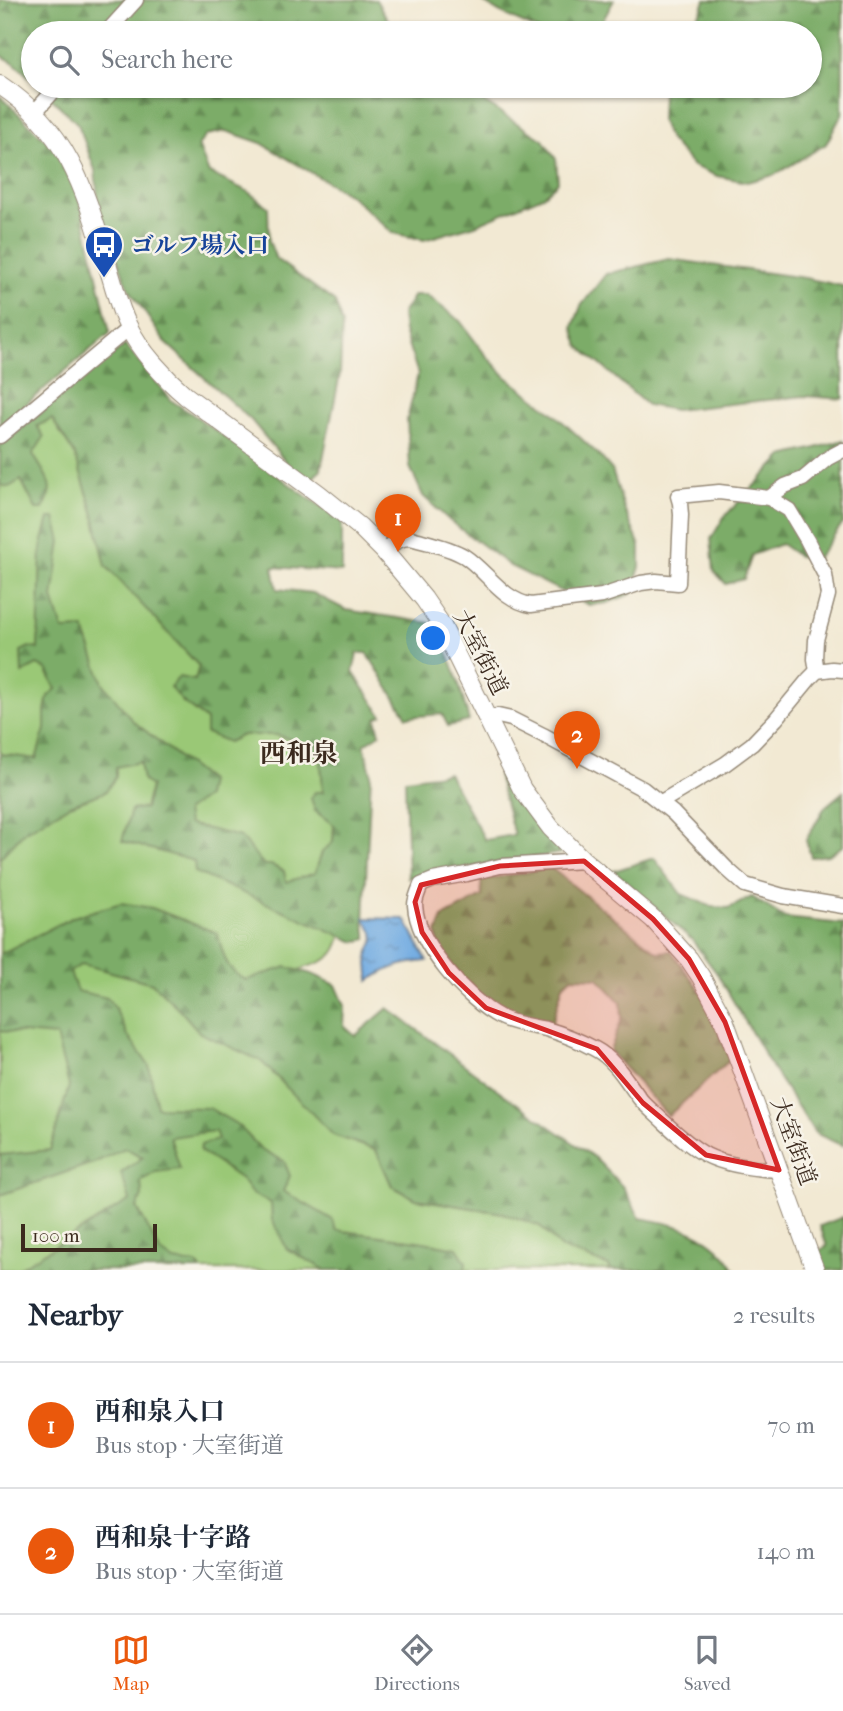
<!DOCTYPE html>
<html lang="en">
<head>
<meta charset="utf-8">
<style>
  :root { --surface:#fff; --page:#f6f6f7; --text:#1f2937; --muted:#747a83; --line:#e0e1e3; --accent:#ea580c }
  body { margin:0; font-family:"IM FELL French Canon","Noto Serif JP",serif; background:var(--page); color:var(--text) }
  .scale { position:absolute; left:21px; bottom:18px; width:136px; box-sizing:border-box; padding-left:7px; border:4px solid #3b2a1e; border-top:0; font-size:19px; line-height:24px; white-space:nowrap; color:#3b2a1e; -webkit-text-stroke:5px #f7f3e8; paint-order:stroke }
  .you { position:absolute; left:434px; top:639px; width:24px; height:24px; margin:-18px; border:5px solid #fff; border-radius:50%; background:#1a73e8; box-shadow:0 0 0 10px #1a73e833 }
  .badge { display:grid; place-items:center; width:46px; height:46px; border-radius:50%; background:var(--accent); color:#fff; font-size:23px; font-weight:700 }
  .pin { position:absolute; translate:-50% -58px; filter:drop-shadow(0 2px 4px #0008) }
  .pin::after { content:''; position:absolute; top:37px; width:24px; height:21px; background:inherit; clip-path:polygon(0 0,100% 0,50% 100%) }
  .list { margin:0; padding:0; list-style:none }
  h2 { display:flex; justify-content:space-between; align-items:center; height:91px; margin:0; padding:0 28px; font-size:30px }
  h2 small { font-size:23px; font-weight:400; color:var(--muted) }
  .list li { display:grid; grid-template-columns:46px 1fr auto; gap:21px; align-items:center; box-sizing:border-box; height:126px; padding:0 28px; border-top:2px solid var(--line) }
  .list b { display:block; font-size:26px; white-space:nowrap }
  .list p { margin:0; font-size:23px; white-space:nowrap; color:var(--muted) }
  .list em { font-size:23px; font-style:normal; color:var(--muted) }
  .icon { flex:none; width:38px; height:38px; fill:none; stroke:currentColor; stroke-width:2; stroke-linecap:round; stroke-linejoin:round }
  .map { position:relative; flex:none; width:843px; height:1270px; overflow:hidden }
  .search { position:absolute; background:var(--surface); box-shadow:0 2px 5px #0004; left:21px; right:21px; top:21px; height:77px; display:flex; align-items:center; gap:18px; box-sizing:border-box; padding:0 24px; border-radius:38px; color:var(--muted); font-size:26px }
  .sheet { height:343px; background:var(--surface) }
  nav { display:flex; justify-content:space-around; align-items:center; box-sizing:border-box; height:98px; border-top:2px solid var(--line); background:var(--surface); font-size:19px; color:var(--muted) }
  nav a { display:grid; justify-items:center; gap:4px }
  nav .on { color:var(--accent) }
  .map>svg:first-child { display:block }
  .grass { fill:#9ac876; stroke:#6a794a; stroke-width:2 }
  .forest { fill:url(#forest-firs); stroke:#5b6b42; stroke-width:2 }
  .water { fill:url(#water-ripples); stroke:#566b80; stroke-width:2 }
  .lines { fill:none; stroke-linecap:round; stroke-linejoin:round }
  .minor-casing { stroke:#968a78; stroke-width:17 }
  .major-casing { stroke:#968a78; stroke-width:20 }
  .minor { stroke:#fff; stroke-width:14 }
  .major { stroke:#fff; stroke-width:18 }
  .marked { fill:#d62828; fill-opacity:0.2; stroke:#d62828; stroke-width:5; stroke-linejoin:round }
  .labels { text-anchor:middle; stroke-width:5; stroke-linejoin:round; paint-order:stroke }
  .transit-label { font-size:23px; font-weight:bold; fill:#164399; stroke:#f7f3e8; text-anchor:start }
  .street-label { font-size:23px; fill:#3b2a1e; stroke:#f7f3e8 }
  .quarter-label { font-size:26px; font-weight:bold; fill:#3b2a1e; stroke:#f7f3e8 }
</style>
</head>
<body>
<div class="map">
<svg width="843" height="1270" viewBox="0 0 843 1270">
  <defs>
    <pattern id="forest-firs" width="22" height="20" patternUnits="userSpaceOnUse" patternTransform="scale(1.75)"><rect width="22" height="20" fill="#7bac67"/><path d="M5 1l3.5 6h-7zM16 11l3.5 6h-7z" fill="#668c54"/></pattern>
    <pattern id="water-ripples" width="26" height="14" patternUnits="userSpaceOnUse" patternTransform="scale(1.75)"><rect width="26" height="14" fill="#72ace2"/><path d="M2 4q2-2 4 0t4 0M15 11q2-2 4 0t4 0" fill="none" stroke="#5f8cb7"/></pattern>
  </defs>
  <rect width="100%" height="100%" fill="#f7f3e8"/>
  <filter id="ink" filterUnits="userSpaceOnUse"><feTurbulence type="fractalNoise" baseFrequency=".0143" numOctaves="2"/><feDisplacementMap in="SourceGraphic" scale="14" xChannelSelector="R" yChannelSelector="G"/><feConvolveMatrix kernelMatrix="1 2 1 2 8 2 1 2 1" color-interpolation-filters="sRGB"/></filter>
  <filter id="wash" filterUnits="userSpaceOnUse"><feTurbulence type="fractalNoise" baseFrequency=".00686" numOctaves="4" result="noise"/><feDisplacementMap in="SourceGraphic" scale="28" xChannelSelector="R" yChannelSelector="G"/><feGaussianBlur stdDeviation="1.57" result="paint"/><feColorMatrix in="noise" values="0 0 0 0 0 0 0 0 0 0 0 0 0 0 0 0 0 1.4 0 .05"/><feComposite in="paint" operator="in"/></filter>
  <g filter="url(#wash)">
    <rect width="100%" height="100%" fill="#f2e9d3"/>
    <!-- grass -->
    <path class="grass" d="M 47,408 L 52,419 L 75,455 L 93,511 L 107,566 L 199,666 L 195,681 L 171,687 L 183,702 L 206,720 L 228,742 L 242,735 L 277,735 L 311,746 L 321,761 L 323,792 L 315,811 L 334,825 L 333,842 L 341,936 C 335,962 321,961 299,970 L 333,1135 L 376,1150 L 392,1186 L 416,1199 L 503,1213 L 540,1226 L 561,1248 L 609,1266 L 611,1270 L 0,1270 L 0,446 Z"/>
    <!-- forest -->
    <g class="forest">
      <path d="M 0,0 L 376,0 L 396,33 L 33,33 L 33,80 L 13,62 L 0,55 Z"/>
      <path d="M 480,0 L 614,0 L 596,33 L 544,33 L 499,12 Z"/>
      <path d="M 705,0 L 843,0 L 842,114 L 826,144 L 774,175 L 747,182 L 717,176 L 693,166 L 669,139 L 661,121 L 662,92 L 664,86 L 810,86 L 810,33 L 687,33 L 701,11 Z"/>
      <path d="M 39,86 L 461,86 L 484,102 L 543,140 L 556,159 L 558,182 L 543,196 L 475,225 L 424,240 L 393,233 L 351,196 L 261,143 L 226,131 L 207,135 L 198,145 L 209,173 L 247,191 L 268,207 L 269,241 L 276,259 L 335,302 L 342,325 L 340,374 L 321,469 L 306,486 L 251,420 L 164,341 L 128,287 L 99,209 L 95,170 L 78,124 Z"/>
      <path d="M 0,96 L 54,148 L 78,192 L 110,333 L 0,426 Z"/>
      <path d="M 669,259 L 805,278 L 843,286 L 843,399 L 804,396 L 675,410 L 647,405 L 579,346 L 573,327 L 581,306 L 606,274 Z"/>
      <path d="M 414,295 L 426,295 L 460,321 L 484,353 L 505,376 L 552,412 L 599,455 L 612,470 L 625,511 L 640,546 L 640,567 L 631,594 L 607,603 L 589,605 L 510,566 L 450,521 L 423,496 L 410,467 L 407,420 L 418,374 L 404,332 L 402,314 Z"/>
      <path d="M 125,345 L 172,401 L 198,418 L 307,497 L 342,520 L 342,572 L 273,567 L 277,589 L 313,593 L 346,610 L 430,623 C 452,651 460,688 469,721 L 448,726 L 442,714 L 407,717 L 367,653 L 357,653 L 353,672 L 382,715 L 376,718 L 380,734 L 364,745 L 371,773 L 364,922 L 367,939 L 355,942 L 195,872 L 194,861 L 122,841 L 131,810 L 145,808 L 151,786 L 143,781 L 140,762 L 116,767 L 116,777 L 105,792 L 70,805 L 24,832 L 0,858 L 0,754 L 36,759 L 45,729 L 45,710 L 48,696 L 56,689 L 46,669 L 37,665 L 22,673 L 21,651 L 29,647 L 38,649 L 41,548 L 49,518 L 55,518 L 61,541 L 53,598 L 63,630 L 84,629 L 103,683 L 133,721 L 209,781 L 206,797 L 186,811 L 188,824 L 240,837 L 264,865 L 271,865 L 284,871 L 286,882 L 315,873 L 322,852 L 333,842 L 334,825 L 315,811 L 311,798 L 315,792 L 323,792 L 321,761 L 311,746 L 277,735 L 242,735 L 228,742 L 206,733 L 206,720 L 183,702 L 170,687 L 179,677 L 195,680 L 199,666 L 106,566 L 93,511 L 75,455 L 52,419 L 37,426 L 44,437 L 33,454 C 45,476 58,484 43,509 L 36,509 L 21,480 L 9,487 L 0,485 L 0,446 Z"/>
      <path d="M 843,440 L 843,523 L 817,558 L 798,556 L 781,544 L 752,555 L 744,579 L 726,584 L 714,571 L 711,539 L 724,517 L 783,456 L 816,448 Z"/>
      <path d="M 448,773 L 485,840 L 514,835 L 498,775 L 507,777 L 531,819 L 561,853 L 408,878 L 405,779 Z"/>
      <path d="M 843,792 L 843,846 L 828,855 L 811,857 L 806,840 L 825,807 Z"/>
      <path d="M 654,858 L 681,894 L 712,907 L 729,908 L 752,897 L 785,918 L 843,924 L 843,1146 L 815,1133 L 776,1074 L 718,975 L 692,940 L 614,871 Z"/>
      <path d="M 551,868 L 657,952 L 671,951 L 702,993 L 731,1059 L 668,1116 L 610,1051 L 622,1018 L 621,1003 L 598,978 L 572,977 L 563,985 L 551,1027 L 503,1011 L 474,992 L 439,948 L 437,933 L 443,917 L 482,896 L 481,880 Z"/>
      <path d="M 121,903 L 152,908 L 217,933 C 224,955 224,969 246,980 L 286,967 L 312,974 L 336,985 L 345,1006 L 344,1026 L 355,1036 L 388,1008 L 502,1093 L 595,1158 L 623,1187 L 640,1218 C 678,1224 715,1234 735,1270 L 611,1270 L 609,1266 L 561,1248 L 540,1226 L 503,1213 L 416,1199 L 392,1186 L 376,1150 L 333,1135 L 261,1061 L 200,1033 L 181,1011 L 152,983 L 82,964 L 70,972 L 77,991 L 107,998 L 115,1008 L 127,1034 L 149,1066 L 157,1107 L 209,1108 L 238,1125 L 261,1149 L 284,1161 L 290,1176 L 283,1191 L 333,1220 L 336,1230 L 418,1241 L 457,1248 L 466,1262 L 465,1270 L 325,1270 L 287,1249 L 272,1220 L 271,1203 L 252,1194 L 241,1179 L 200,1151 L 201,1145 L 218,1139 L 215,1131 L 170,1137 L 180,1169 L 156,1172 L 141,1181 L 142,1196 L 137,1208 L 160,1251 L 174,1261 L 196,1264 L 202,1270 L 16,1270 L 130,1200 L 121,1173 L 143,1157 L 125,1148 L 96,1162 L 0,1195 L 0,1155 L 50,1150 L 69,1086 L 56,1036 L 0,1031 L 0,954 L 73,917 Z"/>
      <path d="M 843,1217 L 843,1270 L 825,1270 L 817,1252 L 827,1246 L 820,1226 Z"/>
    </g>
    <!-- water -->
    <path class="water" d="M 364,918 L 405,919 L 427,961 C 403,963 389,967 369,981 C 370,962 363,960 374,941 L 373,932 Z"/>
  </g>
  <g filter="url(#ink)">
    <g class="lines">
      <defs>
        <g id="minor">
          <path d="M 106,33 L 136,0"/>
          <path d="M 34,113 L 58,86"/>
          <path d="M 0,436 L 129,328"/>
          <path d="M 769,498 L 785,486 L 803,479 L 828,458 L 843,450"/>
          <path d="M 384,551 C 393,543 399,538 411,538 C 428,543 449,547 464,556 C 487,571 502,600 531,605 L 602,596 L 641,583 L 656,581 L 678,583 L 681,515 L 680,503 L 678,496 L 719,492 L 769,498 L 789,510 L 807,540 L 825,575 L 828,595 L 816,640 L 815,659 L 817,671"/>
          <path d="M 486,718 L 498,716 L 511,719 L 543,735 L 643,789 L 673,813 L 727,869 L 745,885 L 783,896 L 843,906"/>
          <path d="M 661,802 L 725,764 L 752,744 L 776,719 L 809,679 L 817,671 L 832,669 L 843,670"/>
          <path d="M 584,861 L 500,866 L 467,874 L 433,880 L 421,885 C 418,892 415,899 415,905 C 417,944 467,1000 500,1017 C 514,1024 530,1026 546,1029 C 560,1033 582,1042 595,1049 C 616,1060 627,1082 641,1100 C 648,1108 657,1115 664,1122 C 677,1134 691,1147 706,1155 C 728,1166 755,1169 779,1170"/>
        </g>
        <path id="major" d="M 0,85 C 71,132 86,194 109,270 C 115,289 119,308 128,326 C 140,351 165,378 186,396 L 319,494 L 360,527 L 384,551 L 424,599 L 441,624 L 522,789 L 551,828 L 584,861 L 653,919 L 689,959 L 701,977 L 725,1022 L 815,1270"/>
      </defs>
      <!-- minor casing -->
      <use href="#minor" class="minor-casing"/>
      <!-- major casing -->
      <use href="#major" class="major-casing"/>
      <!-- minor -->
      <use href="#minor" class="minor"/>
      <!-- major -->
      <use href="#major" class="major"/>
    </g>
  </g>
  <!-- marked area -->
  <path class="marked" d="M 584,861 L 653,919 L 689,959 L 725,1022 L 779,1170 L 706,1155 L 643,1103 L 597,1049 L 486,1008 L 449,973 L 422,932 L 415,902 L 421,885 L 500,866 Z"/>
  <!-- icons -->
  <defs>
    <symbol id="bus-pin" viewBox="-11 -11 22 30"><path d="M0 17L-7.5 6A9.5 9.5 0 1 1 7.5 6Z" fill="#1a4fb4" stroke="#f7f3e8"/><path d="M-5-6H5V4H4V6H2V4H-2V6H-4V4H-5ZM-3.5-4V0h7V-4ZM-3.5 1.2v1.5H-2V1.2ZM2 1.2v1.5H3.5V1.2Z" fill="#fff"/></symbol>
  </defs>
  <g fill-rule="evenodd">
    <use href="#bus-pin" x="82" y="223" width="44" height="60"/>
  </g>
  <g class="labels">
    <!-- transit labels -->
    <g class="transit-label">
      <text x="131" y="253">ゴルフ場入口</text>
    </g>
    <!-- street labels -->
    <g class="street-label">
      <text transform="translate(481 652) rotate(63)" y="8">大室街道</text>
      <text transform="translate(794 1141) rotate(70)" y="8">大室街道</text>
    </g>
    <!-- quarter labels -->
    <g class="quarter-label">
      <text x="299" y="762">西和泉</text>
    </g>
  </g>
</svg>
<div class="scale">100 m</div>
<div class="you"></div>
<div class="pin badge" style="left:398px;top:552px">1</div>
<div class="pin badge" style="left:577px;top:769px">2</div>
<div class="search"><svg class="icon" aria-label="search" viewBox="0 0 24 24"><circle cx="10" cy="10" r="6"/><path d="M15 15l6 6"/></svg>Search here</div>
</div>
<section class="sheet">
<h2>Nearby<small>2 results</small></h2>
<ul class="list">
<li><span class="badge">1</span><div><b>西和泉入口</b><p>Bus stop · 大室街道</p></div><em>70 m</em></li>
<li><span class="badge">2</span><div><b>西和泉十字路</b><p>Bus stop · 大室街道</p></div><em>140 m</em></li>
</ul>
</section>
<nav>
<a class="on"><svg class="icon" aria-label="map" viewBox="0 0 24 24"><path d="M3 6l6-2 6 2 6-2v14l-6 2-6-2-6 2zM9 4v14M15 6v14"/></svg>Map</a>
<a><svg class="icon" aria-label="directions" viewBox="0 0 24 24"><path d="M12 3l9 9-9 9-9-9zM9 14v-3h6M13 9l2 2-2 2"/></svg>Directions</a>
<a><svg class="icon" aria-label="saved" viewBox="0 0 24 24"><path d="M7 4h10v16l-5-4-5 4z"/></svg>Saved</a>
</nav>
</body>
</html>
